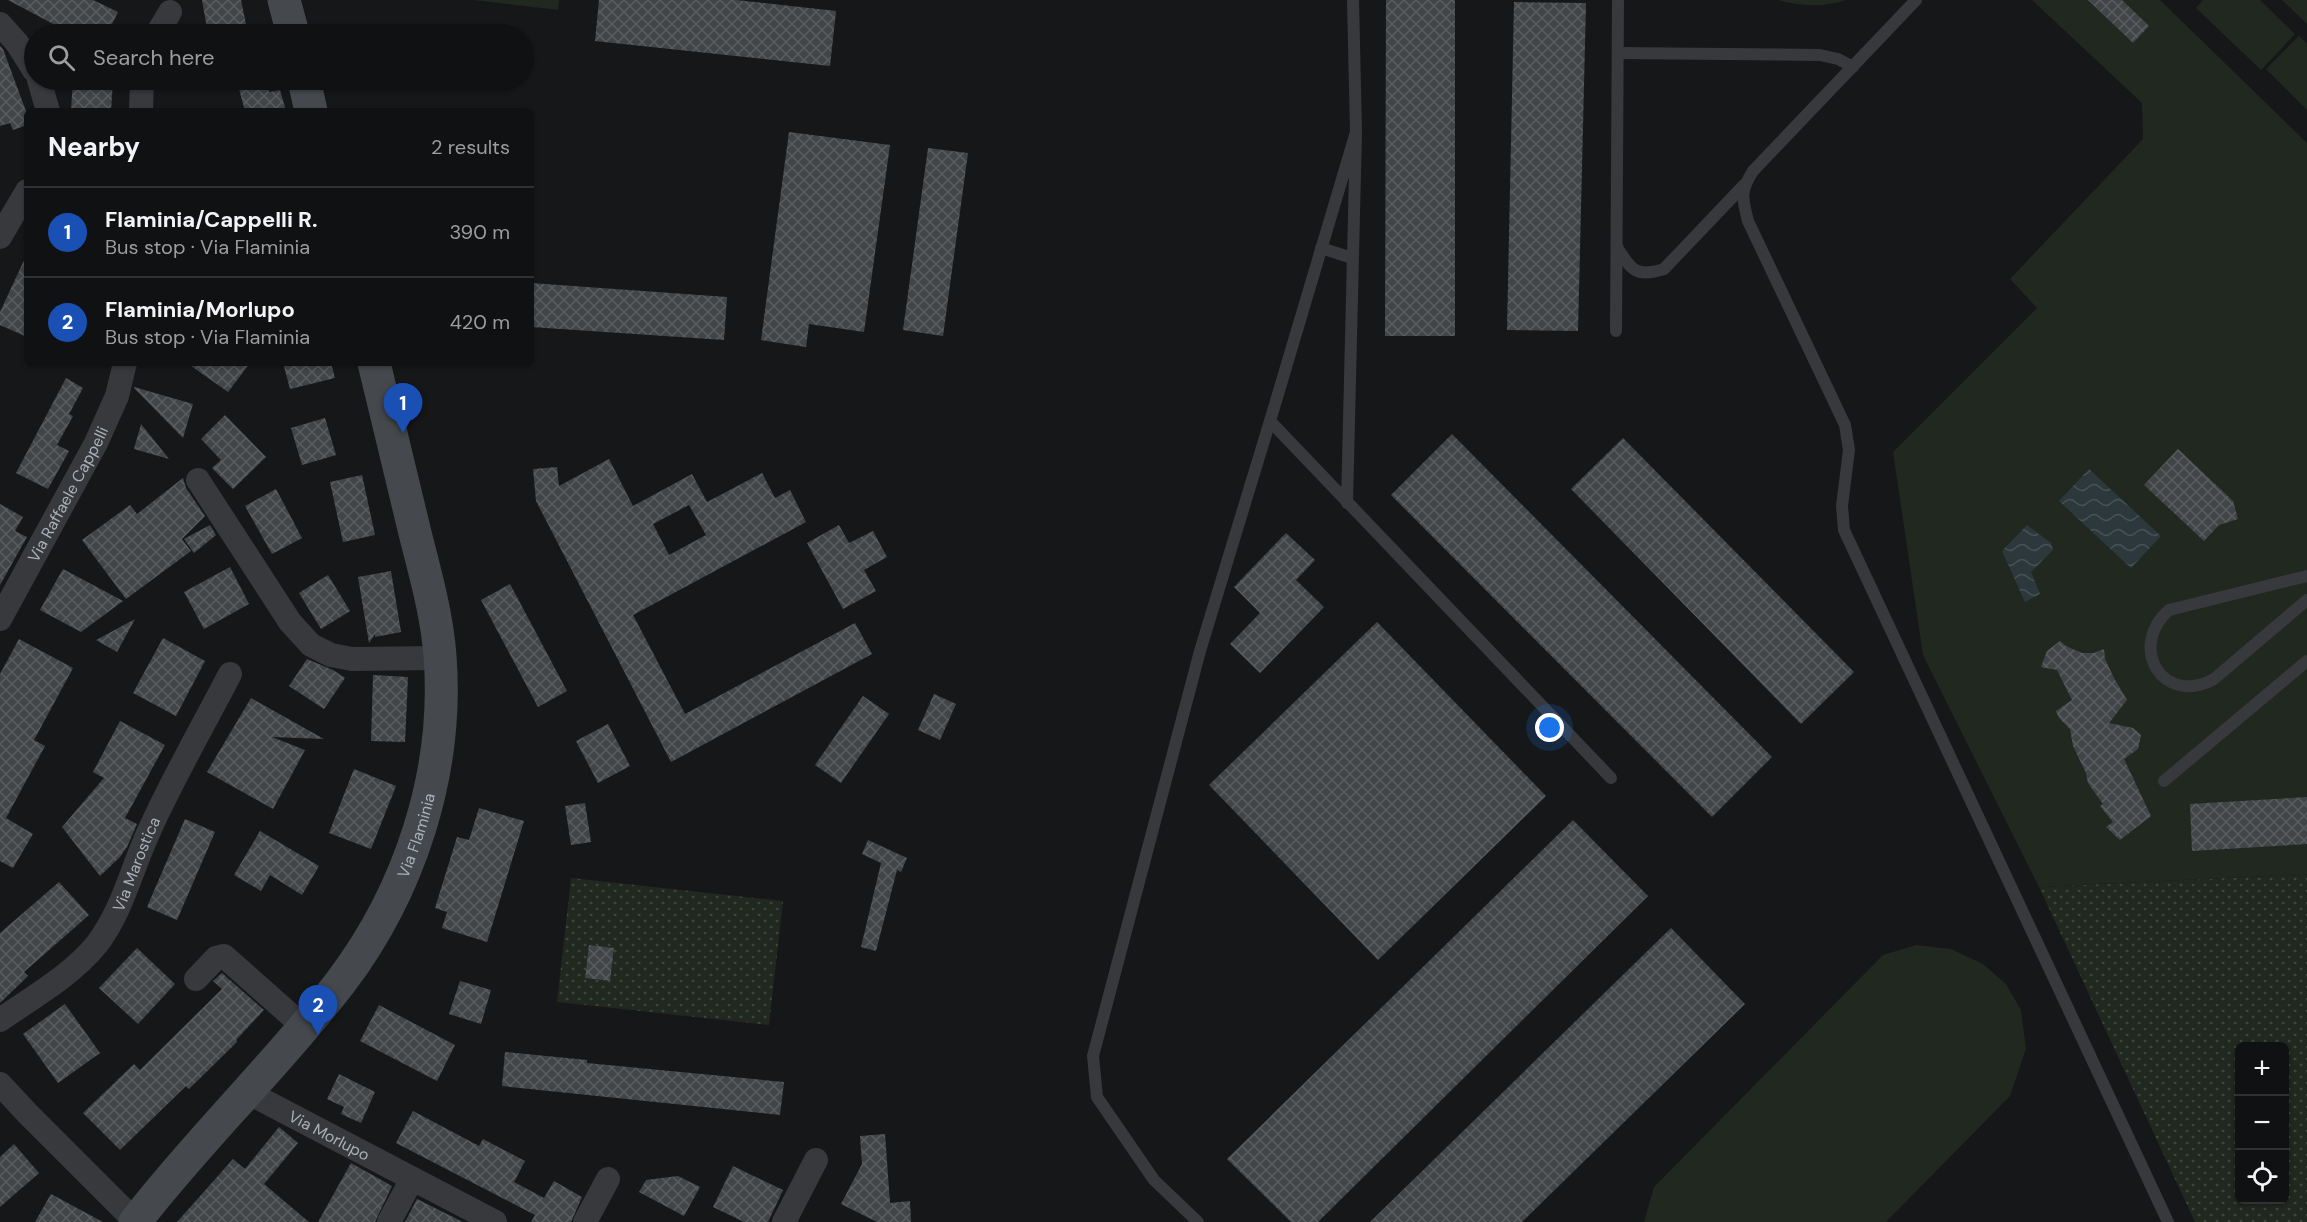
<!DOCTYPE html>
<html lang="en">
<head>
<meta charset="utf-8">
<style>
  :root { --surface:#101112; --page:#1e1f20; --text:#f1f3f6; --muted:#9c9d9f; --line:#303132; --accent:#8c9099 }
  body { margin:0; font-family:"DM Sans",sans-serif; background:var(--page); color:var(--text) }
  .controls { position:absolute; right:18px; bottom:18px; display:grid; overflow:hidden; border-radius:9px; box-shadow:0 2px 4px #0004 }
  .controls button { width:54px; height:54px; display:grid; place-items:center; padding:0; border:0; border-bottom:2px solid var(--line); background:var(--surface); color:var(--text); font:30px sans-serif }
  .you { position:absolute; left:1550px; top:728px; width:21px; height:21px; margin:-15px; border:4px solid #fff; border-radius:50%; background:#1a73e8; box-shadow:0 0 0 9px #1a73e833 }
  .badge { display:grid; place-items:center; width:39px; height:39px; border-radius:50%; background:var(--accent); color:#fff; font-size:20px; font-weight:700 }
  .pin { position:absolute; translate:-50% -50px; filter:drop-shadow(0 2px 3px #0008) }
  .pin::after { content:''; position:absolute; top:32px; width:21px; height:18px; background:inherit; clip-path:polygon(0 0,100% 0,50% 100%) }
  .list { margin:0; padding:0; list-style:none }
  h2 { display:flex; justify-content:space-between; align-items:center; height:78px; margin:0; padding:0 24px; font-size:26px }
  h2 small { font-size:20px; font-weight:400; color:var(--muted) }
  .list li { display:grid; grid-template-columns:39px 1fr auto; gap:18px; align-items:center; box-sizing:border-box; height:90px; padding:0 24px; border-top:2px solid var(--line) }
  .list b { display:block; font-size:22px; white-space:nowrap }
  .list p { margin:0; font-size:20px; white-space:nowrap; color:var(--muted) }
  .list em { font-size:20px; font-style:normal; color:var(--muted) }
  .icon { flex:none; width:33px; height:33px; fill:none; stroke:currentColor; stroke-width:2; stroke-linecap:round; stroke-linejoin:round }
  .map { position:relative; flex:none; width:2307px; height:1222px; overflow:hidden }
  .search { position:absolute; background:var(--surface); box-shadow:0 2px 4px #0004; left:24px; top:24px; width:510px; height:66px; display:flex; align-items:center; gap:15px; box-sizing:border-box; padding:0 21px; border-radius:33px; color:var(--muted); font-size:22px }
  .panel { position:absolute; background:var(--surface); box-shadow:0 2px 4px #0004; left:24px; top:108px; width:510px; height:258px; border-radius:9px }
  .map>svg:first-child { display:block }
  .grass { fill:url(#grass-dots); fill-rule:evenodd }
  .park { fill:#212820 }
  .water { fill:url(#water-waves) }
  .building { fill:url(#building-cross-hatch); fill-rule:evenodd }
  .lines { fill:none; stroke-linecap:round; stroke-linejoin:round }
  .lane { stroke:#37393d; stroke-width:12 }
  .street { stroke:#37393d; stroke-width:24 }
  .secondary { stroke:#45494d; stroke-width:33 }
  .labels { text-anchor:middle; stroke-width:5; stroke-linejoin:round; paint-order:stroke }
  .street-label { font-size:16px; fill:#a8b1b8; stroke:#111213 }
</style>
</head>
<body>
<div class="map">
<svg width="2307" height="1222" viewBox="0 0 2307 1222">
  <defs>
    <pattern id="grass-dots" width="8" height="8" patternUnits="userSpaceOnUse" patternTransform="scale(1.5)"><rect width="8" height="8" fill="#212820"/><path d="M2 2h.1M6 6h.1" fill="none" stroke="#3e453e" stroke-width="1.8" stroke-linecap="round"/></pattern>
    <pattern id="water-waves" width="16" height="10" patternUnits="userSpaceOnUse" patternTransform="scale(1.5)"><rect width="16" height="10" fill="#2c383c"/><path d="M0 5q4-4 8 0t8 0" fill="none" stroke="#485256"/></pattern>
    <pattern id="building-cross-hatch" width="8" height="8" patternUnits="userSpaceOnUse" patternTransform="scale(1.5)"><rect width="8" height="8" fill="#424548"/><path d="M0 0l8 8M0 8l8-8" fill="none" stroke="#5a5d60"/></pattern>
  </defs>
  <rect width="100%" height="100%" fill="#161718"/>
  <!-- grass -->
  <g class="grass">
    <path d="M 2307,874 L 2307,1222 L 2195,1222 L 2039,887 ZM 2240,1046 L 2284,1046 L 2284,1200 L 2240,1200 Z"/>
    <path d="M 571,878 L 783,901 L 769,1025 L 557,1002 ZM 589,945 L 614,948 L 610,981 L 585,978 Z"/>
  </g>
  <!-- park -->
  <g class="park">
    <path d="M 473,0 L 559,0 L 558,10 Z"/>
    <path d="M 1777,0 L 1846,0 C 1822,8 1801,6 1777,0 Z"/>
    <path d="M 2032,0 L 2160,0 L 2307,143 L 2307,874 L 2039,887 L 1923,655 L 1893,452 L 2037,308 L 2010,279 L 2143,139 L 2142,103 Z"/>
    <path d="M 2203,0 L 2260,0 L 2295,34 L 2261,70 L 2196,8 Z"/>
    <path d="M 2282,0 L 2307,0 L 2307,24 Z"/>
    <path d="M 2299,36 L 2307,44 L 2307,110 L 2266,69 Z"/>
    <path d="M 1916,945 L 1951,949 L 1983,964 L 2006,984 L 2021,1010 L 2026,1049 L 2010,1096 L 1886,1222 L 1644,1222 L 1654,1187 L 1883,955 Z"/>
  </g>
  <!-- water -->
  <g class="water">
    <path d="M 2089,469 L 2161,536 L 2131,568 L 2059,501 Z"/>
    <path d="M 2027,525 L 2051,543 L 2053,550 L 2031,572 L 2040,594 L 2025,602 L 2002,551 Z"/>
  </g>
  <!-- building -->
  <g class="building">
    <path d="M 8,0 L 93,0 L 118,12 L 107,34 L 72,34 Z"/>
    <path d="M 202,0 L 241,0 L 248,34 L 208,34 Z"/>
    <path d="M 599,0 L 736,0 L 836,11 L 830,66 L 595,41 Z"/>
    <path d="M 1386,0 L 1455,0 L 1455,336 L 1385,336 Z"/>
    <path d="M 2088,0 L 2122,0 L 2149,26 L 2133,43 Z"/>
    <path d="M 1514,2 L 1586,3 L 1578,331 L 1507,330 Z"/>
    <path d="M 0,46 L 3,49 L 27,114 L 27,125 L 13,130 L 10,123 L 0,126 Z"/>
    <path d="M 73,80 L 113,80 L 111,111 L 71,111 Z"/>
    <path d="M 267,82 L 269,92 L 280,90 L 286,111 L 245,111 L 239,89 Z"/>
    <path d="M 789,132 L 890,145 L 864,332 L 809,324 L 806,347 L 761,340 Z"/>
    <path d="M 928,148 L 968,153 L 943,336 L 903,330 Z"/>
    <path d="M 27,254 L 27,337 L 0,325 L 0,312 Z"/>
    <path d="M 531,283 L 727,297 L 724,340 L 531,327 Z"/>
    <path d="M 187,363 L 250,363 L 228,392 Z"/>
    <path d="M 283,363 L 331,363 L 335,378 L 290,389 Z"/>
    <path d="M 66,378 L 83,388 L 69,414 L 73,416 L 57,445 L 69,451 L 48,489 L 16,473 Z"/>
    <path d="M 134,387 L 193,404 L 183,438 L 134,388 Z"/>
    <path d="M 225,415 L 266,457 L 233,489 L 212,468 L 221,460 L 201,439 Z"/>
    <path d="M 325,418 L 336,455 L 302,465 L 291,428 Z"/>
    <path d="M 141,424 L 169,459 L 134,449 Z"/>
    <path d="M 1452,434 L 1772,757 L 1712,817 L 1391,495 Z"/>
    <path d="M 1623,438 L 1854,672 L 1801,724 L 1571,489 Z"/>
    <path d="M 2178,449 L 2233,501 L 2238,519 L 2219,525 L 2204,541 L 2144,485 Z"/>
    <path d="M 609,459 L 633,506 L 692,474 L 707,502 L 762,473 L 775,498 L 790,490 L 806,522 L 633,615 L 685,714 L 855,623 L 872,654 L 671,762 L 536,501 L 533,469 L 557,467 L 559,486 ZM 689,505 L 706,535 L 669,555 L 653,524 Z"/>
    <path d="M 362,475 L 375,535 L 343,542 L 330,482 Z"/>
    <path d="M 183,478 L 186,488 L 205,516 L 182,539 L 191,551 L 126,599 L 82,540 L 130,505 L 137,514 Z"/>
    <path d="M 276,489 L 302,538 L 272,554 L 245,506 Z"/>
    <path d="M 0,504 L 23,517 L 15,531 L 27,537 L 0,585 Z"/>
    <path d="M 210,525 L 216,535 L 194,553 L 184,539 Z"/>
    <path d="M 839,525 L 849,543 L 873,531 L 887,557 L 864,570 L 876,591 L 843,609 L 807,543 Z"/>
    <path d="M 1286,533 L 1315,560 L 1296,580 L 1324,607 L 1260,673 L 1230,644 L 1260,613 L 1234,587 Z"/>
    <path d="M 230,567 L 249,604 L 204,629 L 184,592 Z"/>
    <path d="M 63,569 L 123,601 L 81,632 L 40,610 Z"/>
    <path d="M 391,571 L 401,632 L 375,637 L 375,634 L 369,643 L 358,577 Z"/>
    <path d="M 328,575 L 350,611 L 321,629 L 299,593 Z"/>
    <path d="M 510,584 L 567,691 L 538,707 L 481,600 Z"/>
    <path d="M 135,619 L 117,652 L 96,640 L 111,632 Z"/>
    <path d="M 1377,622 L 1546,796 L 1378,960 L 1209,785 Z"/>
    <path d="M 163,638 L 205,661 L 176,716 L 133,693 Z"/>
    <path d="M 19,639 L 73,668 L 34,740 L 45,746 L 6,818 L 33,834 L 13,868 L 0,861 L 0,674 Z"/>
    <path d="M 2060,641 L 2066,646 L 2082,653 L 2094,653 L 2104,649 L 2105,659 L 2114,678 L 2127,700 L 2109,723 L 2133,728 L 2141,735 L 2138,749 L 2124,759 L 2151,816 L 2120,840 L 2106,827 L 2113,822 L 2100,806 L 2103,804 L 2088,783 L 2086,773 L 2073,746 L 2070,729 L 2059,718 L 2056,711 L 2072,700 L 2057,670 L 2041,667 L 2047,651 Z"/>
    <path d="M 307,659 L 333,670 L 345,678 L 324,709 L 289,686 Z"/>
    <path d="M 373,675 L 408,677 L 405,742 L 371,741 Z"/>
    <path d="M 934,694 L 956,704 L 940,740 L 918,730 Z"/>
    <path d="M 863,696 L 889,714 L 841,783 L 815,765 Z"/>
    <path d="M 251,698 L 324,739 L 272,737 L 305,750 L 273,809 L 207,772 Z"/>
    <path d="M 120,721 L 165,745 L 125,818 L 137,824 L 127,847 L 120,857 L 100,876 L 62,827 L 104,778 L 93,772 Z"/>
    <path d="M 608,724 L 630,766 L 598,783 L 576,741 Z"/>
    <path d="M 354,769 L 396,786 L 371,849 L 329,833 Z"/>
    <path d="M 2307,797 L 2307,844 L 2192,851 L 2190,804 Z"/>
    <path d="M 585,803 L 591,842 L 571,845 L 565,806 Z"/>
    <path d="M 479,808 L 524,821 L 487,942 L 442,928 L 447,912 L 435,908 L 457,837 L 469,840 Z"/>
    <path d="M 185,819 L 215,832 L 177,920 L 147,907 Z"/>
    <path d="M 1573,820 L 1648,896 L 1318,1222 L 1291,1222 L 1227,1159 Z"/>
    <path d="M 260,831 L 319,866 L 302,895 L 270,875 L 261,891 L 234,875 Z"/>
    <path d="M 868,840 L 907,858 L 901,872 L 897,870 L 876,951 L 861,947 L 881,863 L 862,854 Z"/>
    <path d="M 59,882 L 89,915 L 24,972 L 28,976 L 0,1003 L 0,933 Z"/>
    <path d="M 1671,928 L 1745,1004 L 1522,1222 L 1370,1222 Z"/>
    <path d="M 589,945 L 614,948 L 610,981 L 585,978 Z"/>
    <path d="M 137,948 L 175,984 L 138,1024 L 99,988 Z"/>
    <path d="M 222,973 L 264,1010 L 236,1040 L 237,1042 L 189,1089 L 186,1086 L 120,1150 L 83,1113 L 134,1064 L 140,1070 L 222,989 L 213,981 Z"/>
    <path d="M 460,981 L 491,990 L 481,1024 L 449,1014 Z"/>
    <path d="M 65,1004 L 100,1053 L 58,1083 L 23,1034 Z"/>
    <path d="M 379,1005 L 455,1045 L 437,1081 L 360,1041 Z"/>
    <path d="M 505,1052 L 587,1060 L 587,1063 L 784,1082 L 780,1115 L 502,1086 Z"/>
    <path d="M 339,1074 L 375,1092 L 361,1123 L 341,1114 L 344,1107 L 327,1099 Z"/>
    <path d="M 413,1111 L 479,1146 L 483,1139 L 525,1161 L 514,1182 L 544,1198 L 554,1181 L 582,1197 L 571,1222 L 531,1222 L 535,1215 L 396,1143 Z"/>
    <path d="M 279,1127 L 298,1143 L 264,1184 L 309,1222 L 177,1222 L 233,1159 L 245,1169 Z"/>
    <path d="M 885,1134 L 890,1203 L 910,1201 L 911,1222 L 877,1222 L 841,1204 L 862,1164 L 860,1136 Z"/>
    <path d="M 14,1144 L 39,1173 L 0,1207 L 0,1157 Z"/>
    <path d="M 351,1163 L 392,1186 L 375,1222 L 318,1222 Z"/>
    <path d="M 733,1166 L 783,1190 L 768,1222 L 744,1222 L 713,1207 Z"/>
    <path d="M 678,1176 L 700,1187 L 684,1216 L 639,1192 L 646,1180 Z"/>
    <path d="M 51,1194 L 103,1222 L 35,1222 Z"/>
    <path d="M 417,1199 L 463,1222 L 405,1222 Z"/>
  </g>
  <g class="lines">
    <!-- lane -->
    <g class="lane">
      <path d="M 1353,0 L 1356,132"/>
      <path d="M 1916,0 L 1753,171 C 1740,191 1742,198 1748,221 L 1845,425 L 1849,450 L 1842,506 L 1844,530 L 2168,1222"/>
      <path d="M 1618,53 L 1820,55 L 1838,59 L 1853,67"/>
      <path d="M 1617,247 C 1631,270 1636,278 1664,269 L 1744,185"/>
      <path d="M 1321,248 L 1352,258"/>
      <path d="M 1616,331 L 1618,0"/>
      <path d="M 1347,503 L 1356,132 L 1270,421 L 1611,778"/>
      <path d="M 2307,576 L 2169,610 C 2127,647 2163,707 2214,679 L 2307,600"/>
      <path d="M 2164,781 L 2307,661"/>
      <path d="M 1198,1222 L 1154,1180 L 1097,1097 L 1093,1056 L 1200,651 L 1270,421"/>
    </g>
    <!-- street -->
    <g class="street">
      <path d="M 0,24 L 17,43 L 34,70"/>
      <path d="M 157,34 L 170,12"/>
      <path d="M 39,80 L 48,111"/>
      <path d="M 141,111 L 142,80"/>
      <path d="M 0,237 L 27,191"/>
      <path d="M 198,480 L 290,622 L 311,645 L 331,655 L 352,659 L 440,658"/>
      <path id="s1" d="M 0,619 L 96,443 L 117,396 L 125,363"/>
      <path d="M 196,979 L 216,958 L 224,956 L 304,1027"/>
      <path id="s2" d="M 0,1020 C 33,997 72,975 97,944 C 123,910 132,867 150,829 C 174,776 203,726 230,674"/>
      <path d="M 0,1084 L 28,1114 L 135,1221"/>
      <path id="s3" d="M 247,1092 L 495,1222"/>
      <path d="M 389,1222 L 412,1179"/>
      <path d="M 585,1222 L 608,1179"/>
      <path d="M 784,1222 L 816,1160"/>
    </g>
    <!-- secondary -->
    <g class="secondary">
      <path d="M 284,0 L 293,34"/>
      <path d="M 304,80 L 311,111"/>
      <path id="s4" d="M 135,1222 C 199,1139 276,1066 340,983 C 410,891 449,772 440,656 C 437,614 425,573 415,533 C 401,476 388,420 374,363"/>
    </g>
  </g>
  <g class="labels">
    <!-- street labels -->
    <g class="street-label">
      <text dy="6" stroke="none"><textPath href="#s1" startOffset="142">Via Raffaele Cappelli</textPath></text>
      <text dy="6" stroke="none"><textPath href="#s4" startOffset="482">Via Flaminia</textPath></text>
      <text dy="6" stroke="none"><textPath href="#s2" startOffset="213">Via Marostica</textPath></text>
      <text dy="6" stroke="none"><textPath href="#s3" startOffset="93">Via Morlupo</textPath></text>
    </g>
  </g>
</svg>
<div class="controls">
<button>+</button>
<button>−</button>
<button><svg class="icon" aria-label="locate" viewBox="0 0 24 24"><circle cx="12" cy="12" r="6"/><path d="M12 2v4M12 18v4M2 12h4M18 12h4"/></svg></button>
</div>
<div class="you"></div>
<div class="pin badge" style="left:403px;top:433px;background:#1a4fb4">1</div>
<div class="pin badge" style="left:318px;top:1035px;background:#1a4fb4">2</div>
<div class="search"><svg class="icon" aria-label="search" viewBox="0 0 24 24"><circle cx="10" cy="10" r="6"/><path d="M15 15l6 6"/></svg>Search here</div>
<section class="panel">
<h2>Nearby<small>2 results</small></h2>
<ul class="list">
<li><span class="badge" style="background:#1a4fb4">1</span><div><b>Flaminia/Cappelli R.</b><p>Bus stop · Via Flaminia</p></div><em>390 m</em></li>
<li><span class="badge" style="background:#1a4fb4">2</span><div><b>Flaminia/Morlupo</b><p>Bus stop · Via Flaminia</p></div><em>420 m</em></li>
</ul>
</section>
</div>
</body>
</html>
